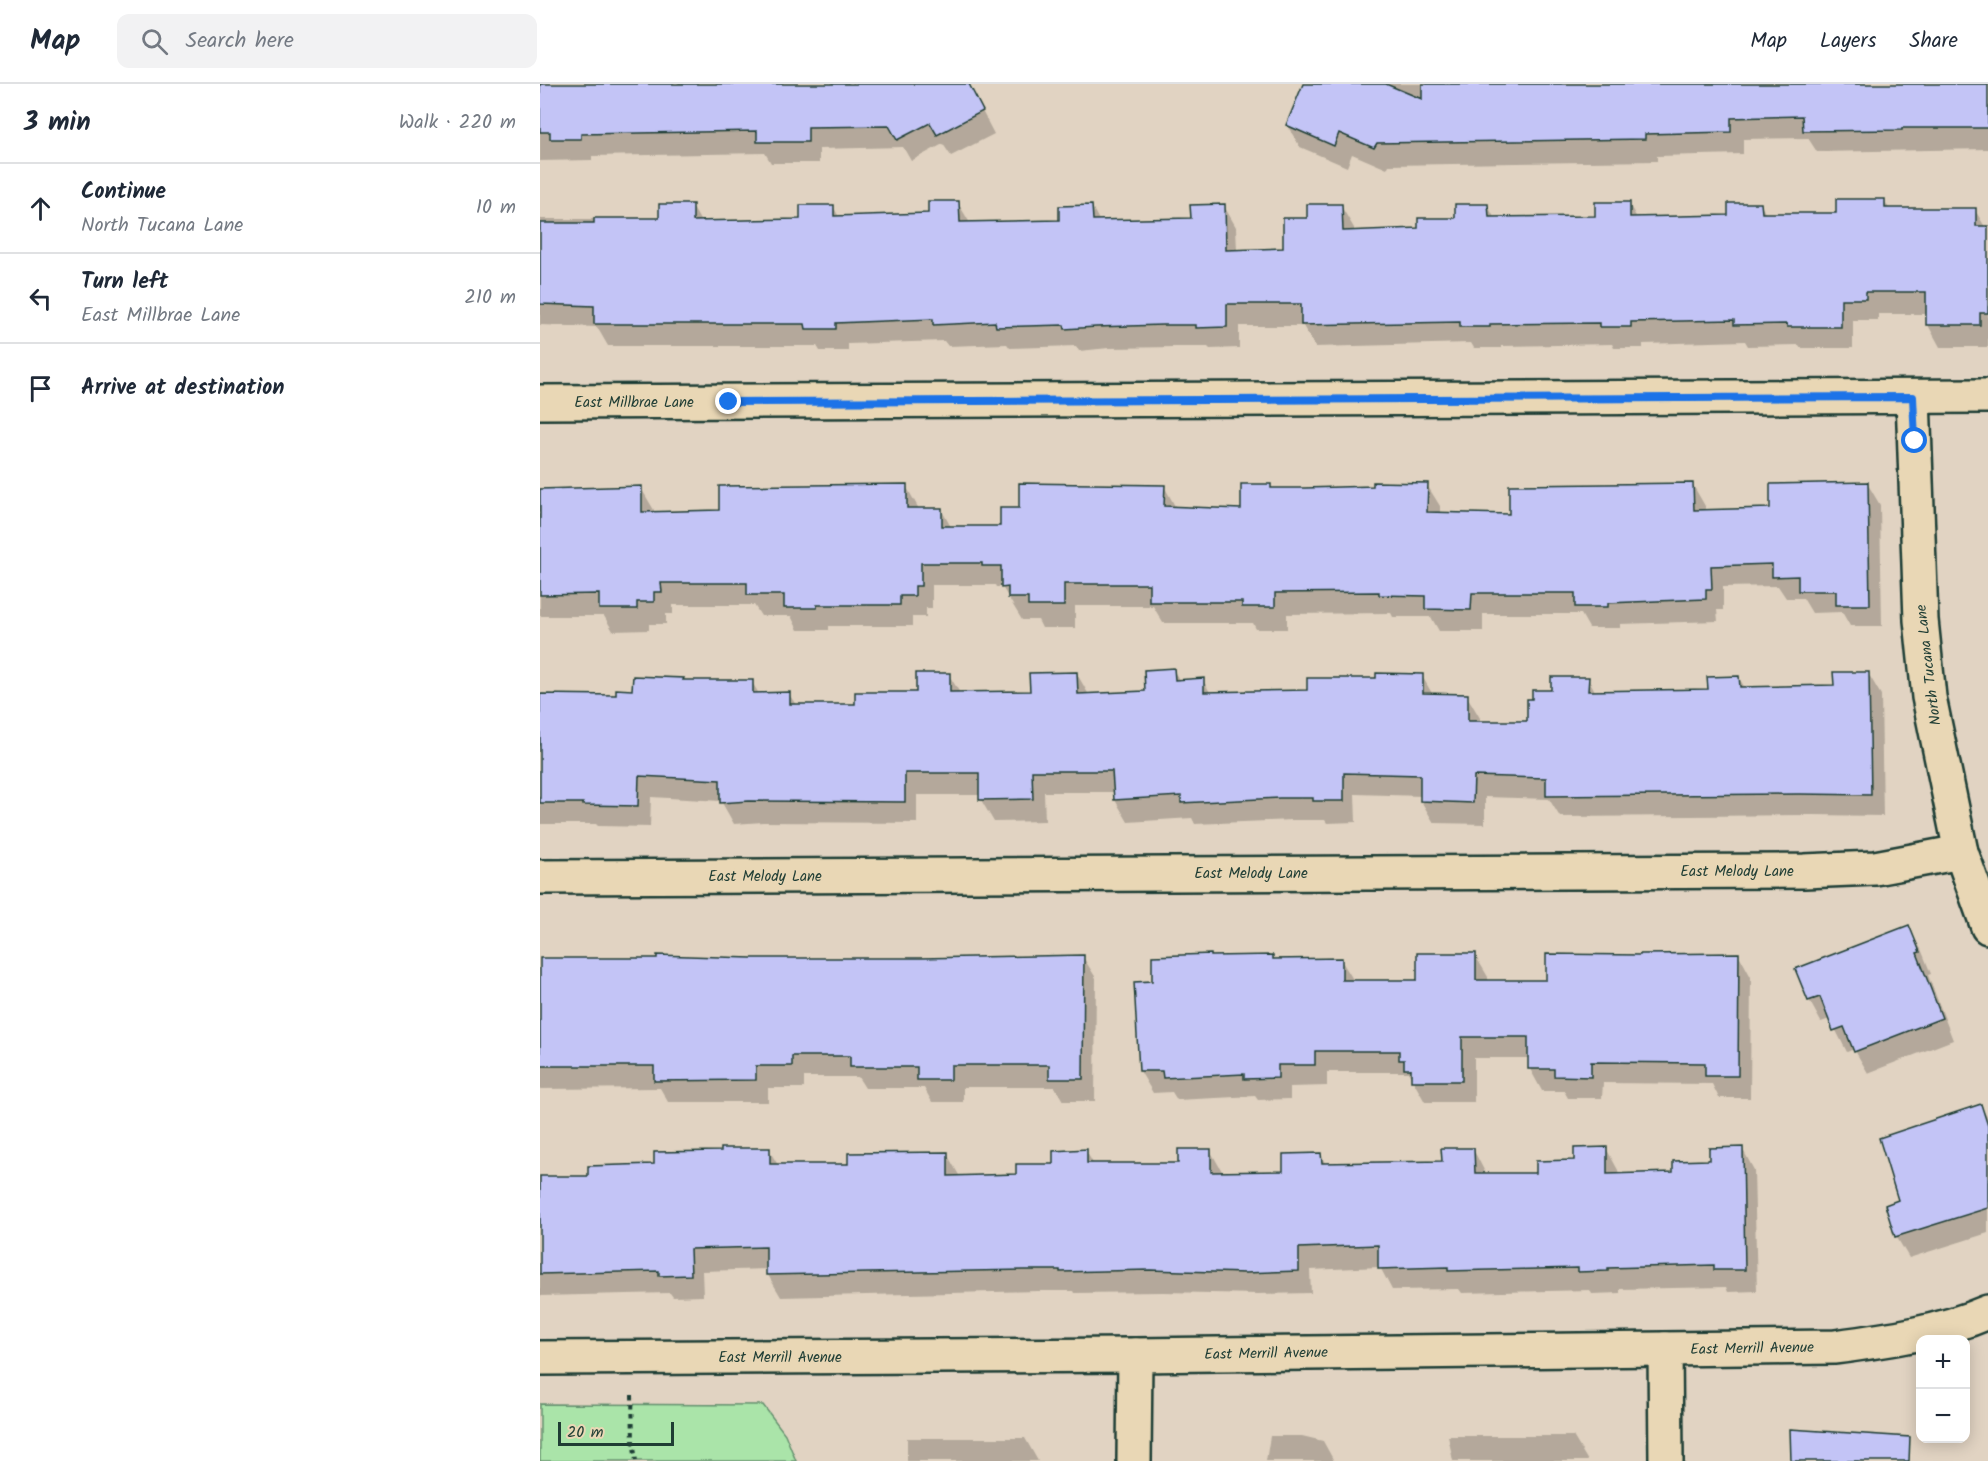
<!DOCTYPE html>
<html lang="en">
<head>
<meta charset="utf-8">
<style>
  :root { --surface:#fff; --page:#f2f2f3; --text:#1f2937; --muted:#747a83; --line:#e0e1e3 }
  body { margin:0; font-family:Kalam,sans-serif; background:var(--page); color:var(--text) }
  .controls { position:absolute; right:18px; bottom:18px; display:grid; overflow:hidden; border-radius:12px; box-shadow:0 3px 15px #0003 }
  .controls button { width:54px; height:54px; display:grid; place-items:center; padding:0; border:0; border-bottom:2px solid var(--line); background:var(--surface); color:var(--text); font:30px sans-serif }
  .scale { position:absolute; left:18px; bottom:15px; width:116px; box-sizing:border-box; padding-left:6px; border:3px solid #1f3d34; border-top:0; font-size:16px; line-height:21px; white-space:nowrap; color:#1f3d34; -webkit-text-stroke:4px #e9d7b5; paint-order:stroke }
  .stop { position:absolute; width:18px; height:18px; margin:-14px; border:4px solid #1a73e8; border-radius:50%; background:#fff }
  .stop.end { background:#1a73e8; border-color:#fff; box-shadow:0 2px 6px #0008 }
  .list { margin:0; padding:0; list-style:none }
  h2 { display:flex; justify-content:space-between; align-items:center; height:78px; margin:0; padding:0 24px; font-size:26px }
  h2 small { font-size:20px; font-weight:400; color:var(--muted) }
  .list li { display:grid; grid-template-columns:39px 1fr auto; gap:18px; align-items:center; box-sizing:border-box; height:90px; padding:0 24px; border-top:2px solid var(--line) }
  .list b { display:block; font-size:22px; white-space:nowrap }
  .list p { margin:0; font-size:20px; white-space:nowrap; color:var(--muted) }
  .list em { font-size:20px; font-style:normal; color:var(--muted) }
  .icon { flex:none; width:33px; height:33px; fill:none; stroke:currentColor; stroke-width:2; stroke-linecap:round; stroke-linejoin:round }
  .map { position:relative; flex:none; width:1448px; height:1377px; overflow:hidden }
  header { display:flex; align-items:center; gap:36px; box-sizing:border-box; height:84px; padding:0 30px; background:var(--surface); border-bottom:2px solid var(--line) }
  header strong { font-size:28px }
  nav { display:flex; gap:33px; margin-inline-start:auto; font-size:21px }
  .search { width:420px; height:54px; background:var(--page); display:flex; align-items:center; gap:15px; box-sizing:border-box; padding:0 21px; border-radius:12px; color:var(--muted); font-size:22px }
  main { display:flex }
  aside { flex:1; background:var(--surface) }
  .map>svg:first-child { display:block }
  .green { fill:#aae4a9; stroke:#64906e; stroke-width:1.5 }
  .shadow { fill:#0003 }
  .building { fill:#c3c4f6; stroke:#1f3d34; stroke-width:1.5 }
  .lines { fill:none; stroke-linecap:round; stroke-linejoin:round }
  .minor-casing { stroke:#1f3d34; stroke-width:38 }
  .path { stroke:#1f3d34; stroke-width:4; stroke-dasharray:4.5 4.5; stroke-linecap:butt }
  .minor { stroke:#e9d7b5; stroke-width:33 }
  .route { stroke:#1a73e8; stroke-width:8 }
  .labels { text-anchor:middle; stroke-width:4.5; stroke-linejoin:round; paint-order:stroke }
  .street-label { font-size:15px; fill:#1f3d34; stroke:#e9d7b5 }
</style>
</head>
<body>
<header>
<strong>Map</strong>
<div class="search"><svg class="icon" aria-label="search" viewBox="0 0 24 24"><circle cx="10" cy="10" r="6"/><path d="M15 15l6 6"/></svg>Search here</div>
<nav><a>Map</a><a>Layers</a><a>Share</a></nav>
</header>
<main>
<aside>
<h2>3 min<small>Walk · 220 m</small></h2>
<ul class="list">
<li><svg class="icon" aria-label="ahead" viewBox="0 0 24 24"><path d="M12 20V5M6 11l6-6 6 6"/></svg><div><b>Continue</b><p>North Tucana Lane</p></div><em>10 m</em></li>
<li><svg class="icon" aria-label="left" viewBox="0 0 24 24"><path d="M17 20v-9H6M10 6l-5 5 5 5"/></svg><div><b>Turn left</b><p>East Millbrae Lane</p></div><em>210 m</em></li>
<li><svg class="icon" aria-label="arrive" viewBox="0 0 24 24"><path d="M6 21V4h12l-3 4 3 4H6"/></svg><div><b>Arrive at destination</b></div></li>
</ul>
</aside>
<div class="map">
<svg width="1448" height="1377" viewBox="0 0 1448 1377">
  <rect width="100%" height="100%" fill="#e1d3c2"/>
  <filter id="ink" filterUnits="userSpaceOnUse"><feTurbulence type="fractalNoise" baseFrequency=".0167" numOctaves="2"/><feDisplacementMap in="SourceGraphic" scale="12" xChannelSelector="R" yChannelSelector="G"/><feConvolveMatrix kernelMatrix="1 2 1 2 8 2 1 2 1" color-interpolation-filters="sRGB"/></filter>
  <g filter="url(#ink)">
    <!-- green -->
    <path class="green" d="M 0,1320 L 223,1321 L 245,1350 L 256,1377 L 0,1377 Z"/>
    <!-- shadow -->
    <g class="shadow">
      <path d="M 0,0 L 428,0 L 454,50 L 411,72 L 403,60 L 371,77 L 363,63 L 279,65 L 279,79 L 231,79 L 225,69 L 52,72 L 52,76 L 0,77 Z"/>
      <path d="M 765,0 L 1448,0 L 1448,65 L 1277,68 L 1268,54 L 1203,55 L 1203,70 L 1117,72 L 1117,77 L 849,81 L 847,85 L 812,70 L 807,83 L 760,63 L 747,41 Z"/>
      <path d="M 1344,116 L 1350,126 L 1435,126 L 1445,143 L 1448,143 L 1448,263 L 1400,263 L 1388,241 L 1388,230 L 1338,230 L 1338,236 L 1313,236 L 1313,264 L 1261,264 L 1259,261 L 1208,262 L 1205,257 L 1103,260 L 1103,264 L 1074,264 L 1072,260 L 961,262 L 961,264 L 934,264 L 931,259 L 775,263 L 763,242 L 699,242 L 699,264 L 670,265 L 668,263 L 636,263 L 569,264 L 539,267 L 536,262 L 470,264 L 467,260 L 408,262 L 404,257 L 308,260 L 308,267 L 280,267 L 277,262 L 68,262 L 57,243 L 0,241 L 0,135 L 121,135 L 152,122 L 161,138 L 261,136 L 293,122 L 299,133 L 390,130 L 418,119 L 430,139 L 521,137 L 552,123 L 560,138 L 652,136 L 684,122 L 696,143 L 697,167 L 744,166 L 769,135 L 801,122 L 814,144 L 814,148 L 879,146 L 916,135 L 948,122 L 955,135 L 1057,134 L 1089,120 L 1097,134 L 1190,133 L 1221,121 L 1226,131 L 1298,131 Z"/>
      <path d="M 1327,399 L 1340,421 L 1342,542 L 1310,542 L 1302,528 L 1272,529 L 1263,514 L 1246,514 L 1238,502 L 1183,503 L 1183,526 L 1177,526 L 1178,537 L 1080,540 L 1080,544 L 1049,544 L 1041,530 L 943,530 L 943,547 L 899,547 L 891,533 L 853,533 L 851,529 L 747,530 L 747,545 L 716,545 L 713,539 L 623,539 L 613,522 L 535,522 L 535,544 L 502,544 L 498,536 L 482,536 L 462,503 L 456,503 L 455,501 L 392,501 L 392,524 L 386,524 L 386,533 L 372,533 L 372,542 L 289,542 L 289,546 L 258,546 L 251,532 L 221,532 L 214,521 L 133,521 L 133,530 L 126,530 L 126,540 L 109,540 L 109,546 L 73,547 L 64,532 L 0,532 L 0,405 L 101,404 L 114,426 L 114,429 L 180,427 L 366,402 L 379,425 L 401,425 L 411,443 L 462,443 L 480,425 L 624,402 L 636,424 L 702,427 L 730,402 L 732,405 L 887,401 L 900,422 L 900,430 L 971,431 L 1153,401 L 1165,422 L 1165,427 L 1232,425 Z"/>
      <path d="M 633,586 L 640,597 L 663,596 L 671,610 L 769,608 L 837,595 L 882,592 L 893,611 L 927,612 L 940,634 L 940,638 L 988,638 L 1013,608 L 1048,594 L 1056,609 L 1169,607 L 1199,594 L 1205,604 L 1295,603 L 1328,589 L 1341,611 L 1343,732 L 1273,731 L 1020,733 L 1009,715 L 945,713 L 945,740 L 894,739 L 881,717 L 882,712 L 815,710 L 816,738 L 787,739 L 785,736 L 753,736 L 655,740 L 652,734 L 588,738 L 575,716 L 575,708 L 504,708 L 505,737 L 454,738 L 441,716 L 441,711 L 377,711 L 377,739 L 223,738 L 194,740 L 181,717 L 111,713 L 110,743 L 58,742 L 56,740 L 0,740 L 0,612 L 77,613 L 143,595 L 144,598 L 212,598 L 219,610 L 249,610 L 256,621 L 316,621 L 378,609 L 409,591 L 420,609 L 491,608 L 537,590 L 549,611 L 607,608 Z"/>
      <path d="M 1368,843 L 1381,865 L 1391,890 L 1388,891 L 1413,956 L 1328,989 L 1314,965 L 1307,968 L 1290,935 L 1281,938 L 1269,916 Z"/>
      <path d="M 935,871 L 948,893 L 948,897 L 1007,897 L 1199,871 L 1211,893 L 1210,1014 L 1179,1014 L 1172,1000 L 1063,999 L 1062,1014 L 1028,1014 L 1024,1007 L 1002,1007 L 990,985 L 990,974 L 934,974 L 934,1018 L 885,1018 L 868,988 L 787,988 L 787,1002 L 750,1003 L 750,1015 L 718,1016 L 715,1012 L 637,1016 L 632,1008 L 613,1009 L 600,987 L 614,899 L 671,874 L 732,873 L 734,876 L 801,876 L 814,897 L 879,897 Z"/>
      <path d="M 543,873 L 556,894 L 555,1017 L 523,1017 L 515,1003 L 423,1003 L 423,1018 L 392,1018 L 384,1004 L 325,1004 L 318,993 L 264,993 L 264,1004 L 228,1004 L 228,1018 L 128,1018 L 120,1004 L 0,1005 L 0,875 L 211,876 Z"/>
      <path d="M 1441,1022 L 1448,1035 L 1448,1149 L 1369,1174 L 1356,1152 L 1360,1117 Z"/>
      <path d="M 1066,1064 L 1078,1086 L 1079,1091 L 1134,1089 L 1171,1078 L 1202,1064 L 1214,1086 L 1217,1207 L 1188,1208 L 1186,1203 L 1080,1205 L 1080,1209 L 1052,1210 L 1050,1206 L 922,1209 L 919,1205 L 852,1206 L 840,1183 L 770,1186 L 771,1209 L 718,1210 L 623,1208 L 534,1209 L 533,1207 L 498,1207 L 241,1213 L 228,1191 L 228,1185 L 162,1187 L 163,1212 L 133,1213 L 130,1209 L 0,1212 L 0,1094 L 50,1094 L 116,1082 L 229,1066 L 238,1081 L 310,1081 L 407,1070 L 420,1093 L 478,1091 L 515,1081 L 546,1067 L 554,1081 L 639,1081 L 670,1066 L 683,1089 L 745,1088 L 781,1071 L 786,1081 L 903,1079 L 933,1065 L 946,1090 L 998,1090 L 1035,1078 Z"/>
      <path d="M 730,1352 L 762,1352 L 783,1357 L 794,1377 L 726,1377 Z"/>
      <path d="M 908,1352 L 1033,1352 L 1048,1377 L 913,1377 Z"/>
      <path d="M 367,1354 L 485,1354 L 498,1377 L 367,1377 Z"/>
    </g>
    <!-- building -->
    <g class="building">
      <path d="M 0,0 L 429,0 L 443,27 L 397,51 L 390,39 L 357,56 L 349,42 L 268,43 L 268,58 L 217,58 L 217,47 L 41,50 L 41,55 L 10,55 L 10,48 L 0,48 Z"/>
      <path d="M 763,0 L 846,0 L 882,15 L 882,0 L 1448,0 L 1448,44 L 1362,44 L 1362,46 L 1263,47 L 1262,32 L 1191,34 L 1191,48 L 1105,50 L 1105,55 L 837,59 L 834,64 L 799,49 L 794,62 L 746,41 Z"/>
      <path d="M 1296,115 L 1345,115 L 1345,124 L 1436,124 L 1436,142 L 1448,142 L 1448,229 L 1440,229 L 1440,241 L 1386,241 L 1386,208 L 1326,208 L 1326,215 L 1301,215 L 1301,243 L 1247,243 L 1247,240 L 1194,241 L 1194,236 L 1091,238 L 1091,243 L 1060,243 L 1060,239 L 950,240 L 950,243 L 920,243 L 920,238 L 761,241 L 761,220 L 687,220 L 687,243 L 656,244 L 656,241 L 623,241 L 556,243 L 525,245 L 524,241 L 456,243 L 455,238 L 393,241 L 393,235 L 296,239 L 296,245 L 266,245 L 265,240 L 54,240 L 54,222 L 0,220 L 0,139 L 54,139 L 54,134 L 119,134 L 119,120 L 153,120 L 153,137 L 260,135 L 260,121 L 294,121 L 294,132 L 388,129 L 388,117 L 419,117 L 420,138 L 519,136 L 519,122 L 552,121 L 553,136 L 651,134 L 650,121 L 685,120 L 686,166 L 743,164 L 743,134 L 767,134 L 767,120 L 802,120 L 803,147 L 878,144 L 878,134 L 915,134 L 915,120 L 948,120 L 949,133 L 1055,132 L 1055,118 L 1090,118 L 1090,133 L 1188,131 L 1188,119 L 1221,119 L 1222,129 L 1296,129 Z"/>
      <path d="M 833,398 L 888,399 L 887,428 L 969,430 L 969,401 L 1153,399 L 1154,426 L 1230,424 L 1230,400 L 1328,398 L 1330,521 L 1296,521 L 1296,507 L 1258,507 L 1258,492 L 1232,493 L 1232,480 L 1171,482 L 1172,505 L 1166,505 L 1166,515 L 1068,519 L 1068,523 L 1035,523 L 1035,509 L 932,509 L 931,526 L 885,525 L 885,512 L 839,511 L 839,508 L 735,509 L 735,523 L 702,523 L 702,518 L 609,518 L 609,500 L 524,500 L 524,522 L 488,522 L 488,514 L 468,514 L 468,503 L 461,504 L 461,482 L 442,482 L 442,479 L 381,479 L 381,502 L 375,502 L 375,512 L 360,512 L 360,521 L 277,521 L 277,524 L 244,524 L 244,511 L 207,511 L 207,499 L 121,499 L 122,508 L 114,508 L 114,518 L 97,518 L 97,525 L 59,525 L 59,510 L 0,511 L 0,405 L 102,402 L 102,428 L 179,426 L 179,402 L 367,400 L 367,424 L 402,424 L 402,442 L 460,442 L 460,424 L 479,424 L 479,399 L 625,401 L 624,422 L 701,425 L 701,400 L 731,400 L 731,404 L 765,404 L 833,402 Z"/>
      <path d="M 634,584 L 635,596 L 664,594 L 664,608 L 767,606 L 767,594 L 836,594 L 836,589 L 883,590 L 883,609 L 928,610 L 928,637 L 987,637 L 987,615 L 992,615 L 992,606 L 1011,606 L 1011,593 L 1049,593 L 1048,607 L 1168,605 L 1167,593 L 1199,592 L 1200,603 L 1294,601 L 1293,588 L 1329,588 L 1331,711 L 1259,710 L 1006,712 L 1006,694 L 934,692 L 933,719 L 880,717 L 880,691 L 804,689 L 804,717 L 773,717 L 773,714 L 740,714 L 641,719 L 641,712 L 574,716 L 572,687 L 492,687 L 493,715 L 439,716 L 439,689 L 365,689 L 365,718 L 209,717 L 180,719 L 180,696 L 99,692 L 98,722 L 43,721 L 43,719 L 0,719 L 0,610 L 76,611 L 76,605 L 92,606 L 93,592 L 144,594 L 143,596 L 213,596 L 213,609 L 250,608 L 250,620 L 315,620 L 315,608 L 376,608 L 376,589 L 410,589 L 410,608 L 490,607 L 489,589 L 537,588 L 538,610 L 605,607 L 604,586 Z"/>
      <path d="M 1369,841 L 1380,868 L 1377,869 L 1402,934 L 1314,968 L 1304,943 L 1293,947 L 1280,913 L 1268,917 L 1255,885 Z"/>
      <path d="M 877,869 L 936,869 L 936,896 L 1006,896 L 1006,870 L 1100,871 L 1100,870 L 1199,869 L 1198,992 L 1165,992 L 1165,979 L 1051,978 L 1051,993 L 1014,992 L 1014,985 L 988,985 L 988,953 L 922,953 L 922,997 L 871,997 L 871,985 L 864,985 L 864,976 L 859,976 L 859,967 L 775,967 L 775,981 L 738,981 L 738,994 L 704,995 L 704,990 L 623,994 L 622,987 L 599,987 L 594,898 L 612,897 L 612,872 L 671,870 L 671,872 L 733,871 L 733,875 L 802,874 L 802,896 L 877,896 Z"/>
      <path d="M 117,871 L 211,874 L 381,874 L 544,871 L 543,995 L 509,995 L 509,981 L 411,981 L 411,996 L 377,996 L 377,983 L 310,983 L 310,972 L 252,972 L 252,982 L 216,982 L 216,996 L 114,997 L 114,982 L 0,982 L 0,874 L 117,874 Z"/>
      <path d="M 1441,1020 L 1448,1042 L 1448,1124 L 1355,1153 L 1345,1121 L 1358,1116 L 1339,1054 Z"/>
      <path d="M 1067,1063 L 1067,1090 L 1133,1088 L 1133,1077 L 1169,1076 L 1169,1064 L 1203,1063 L 1205,1186 L 1174,1186 L 1174,1181 L 1068,1184 L 1068,1187 L 1038,1188 L 1038,1184 L 908,1187 L 908,1183 L 838,1185 L 838,1161 L 759,1164 L 759,1187 L 705,1189 L 610,1186 L 520,1188 L 520,1186 L 484,1186 L 226,1191 L 226,1163 L 150,1165 L 151,1191 L 119,1192 L 119,1187 L 0,1190 L 0,1092 L 48,1092 L 48,1082 L 114,1080 L 114,1068 L 181,1067 L 181,1064 L 230,1064 L 230,1080 L 308,1080 L 308,1069 L 408,1068 L 408,1092 L 476,1090 L 476,1080 L 513,1080 L 513,1067 L 547,1065 L 547,1079 L 638,1079 L 638,1065 L 671,1065 L 671,1088 L 743,1087 L 743,1070 L 781,1069 L 782,1079 L 902,1077 L 901,1064 L 934,1064 L 935,1089 L 996,1089 L 996,1077 L 1034,1076 L 1034,1064 Z"/>
      <path d="M 1250,1345 L 1370,1353 L 1369,1377 L 1251,1377 Z"/>
    </g>
    <g class="lines">
      <defs>
        <g id="minor">
          <path d="M 1373,313 L 1381,536 L 1389,613 L 1421,768 L 1448,843"/>
          <path d="M 0,318 L 1448,312"/>
          <path d="M 0,793 L 1264,787 L 1335,784 L 1421,768"/>
          <path d="M 1125,1265 L 1126,1377"/>
          <path d="M 0,1274 L 595,1271 L 1295,1263 C 1347,1256 1399,1249 1448,1228"/>
          <path d="M 594,1377 L 595,1271"/>
        </g>
      </defs>
      <!-- minor casing -->
      <use href="#minor" class="minor-casing"/>
      <!-- path -->
      <path class="path" d="M 92,1311 L 93,1357 L 96,1377"/>
      <!-- minor -->
      <use href="#minor" class="minor"/>
    </g>
  </g>
  <g class="lines" filter="url(#ink)">
    <!-- route -->
    <path class="route" d="M 189,318 L 1373,313 L 1375,357"/>
  </g>
  <g class="labels">
    <!-- street labels -->
    <g class="street-label">
      <text x="94" y="323">East Millbrae Lane</text>
      <text transform="translate(1388 581) rotate(-97)" y="5">North Tucana Lane</text>
      <text x="1197" y="792">East Melody Lane</text>
      <text x="711" y="794">East Melody Lane</text>
      <text x="225" y="797">East Melody Lane</text>
      <text transform="translate(1212 1264) rotate(-1)" y="5">East Merrill Avenue</text>
      <text transform="translate(726 1269) rotate(-1)" y="5">East Merrill Avenue</text>
      <text x="240" y="1278">East Merrill Avenue</text>
    </g>
  </g>
</svg>
<div class="controls">
<button>+</button>
<button>−</button>
</div>
<div class="scale">20 m</div>
<div class="stop" style="left:1375px;top:357px"></div>
<div class="stop end" style="left:189px;top:318px"></div>
</div>
</main>
</body>
</html>
